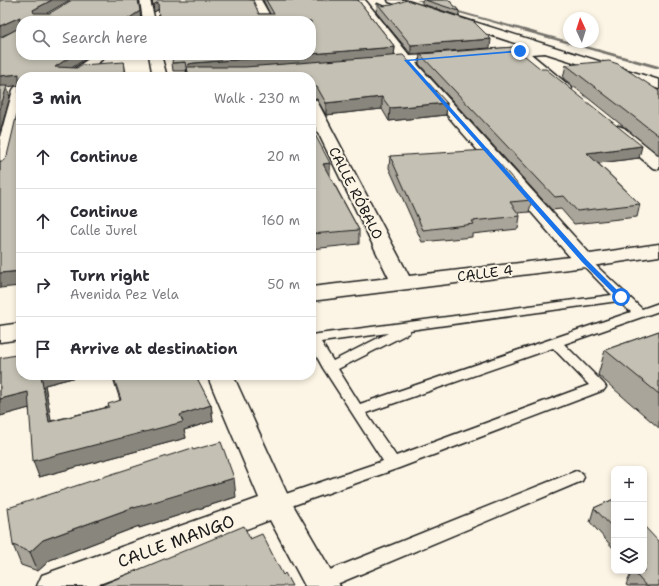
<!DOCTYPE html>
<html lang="en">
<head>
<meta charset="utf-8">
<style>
  :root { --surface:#fff; --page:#f2f2f3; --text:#2b2b33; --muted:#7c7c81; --line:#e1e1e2 }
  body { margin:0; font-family:"Shantell Sans",sans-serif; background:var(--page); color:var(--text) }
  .controls { position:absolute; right:12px; bottom:12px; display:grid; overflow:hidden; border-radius:8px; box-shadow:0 2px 6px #0003 }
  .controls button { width:36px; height:36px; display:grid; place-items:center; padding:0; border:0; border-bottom:1px solid var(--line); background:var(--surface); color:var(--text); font:20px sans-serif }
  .compass { position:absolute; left:563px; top:12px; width:36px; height:36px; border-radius:50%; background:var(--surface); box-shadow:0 2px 6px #0003; rotate:356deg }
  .stop { position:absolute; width:12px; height:12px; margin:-9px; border:3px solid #1a73e8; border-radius:50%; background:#fff }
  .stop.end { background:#1a73e8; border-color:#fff; box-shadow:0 1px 4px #0008 }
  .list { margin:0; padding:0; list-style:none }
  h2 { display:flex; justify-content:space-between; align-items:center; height:52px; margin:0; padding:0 16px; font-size:17px }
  h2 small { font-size:13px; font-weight:400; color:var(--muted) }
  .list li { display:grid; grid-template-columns:26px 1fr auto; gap:12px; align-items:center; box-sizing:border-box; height:64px; padding:0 16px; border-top:1px solid var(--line) }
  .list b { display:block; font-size:15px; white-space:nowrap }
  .list p { margin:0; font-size:13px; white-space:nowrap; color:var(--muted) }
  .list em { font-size:13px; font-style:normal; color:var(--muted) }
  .icon { flex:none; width:22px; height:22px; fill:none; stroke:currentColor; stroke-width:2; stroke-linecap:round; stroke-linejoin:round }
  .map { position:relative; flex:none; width:659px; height:586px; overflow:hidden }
  .search { position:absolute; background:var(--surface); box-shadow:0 2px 6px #0003; left:16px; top:16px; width:300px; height:44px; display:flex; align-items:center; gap:10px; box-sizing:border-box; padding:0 14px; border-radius:16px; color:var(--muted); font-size:15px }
  .panel { position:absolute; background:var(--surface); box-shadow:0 2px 6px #0003; left:16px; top:72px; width:300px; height:308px; border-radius:16px }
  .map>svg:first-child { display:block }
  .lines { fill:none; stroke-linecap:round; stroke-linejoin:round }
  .stream { fill:#75726c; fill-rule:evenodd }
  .lane-casing { stroke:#1c1c1c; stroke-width:3 }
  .street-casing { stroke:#1c1c1c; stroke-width:3 }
  .lane { fill:#fcf5e5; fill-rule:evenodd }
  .street { fill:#fcf5e5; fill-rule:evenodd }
  .wall { fill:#a9a59a; stroke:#1c1c1c }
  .shaded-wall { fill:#89867d; stroke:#1c1c1c }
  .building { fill:#c4c0b3; stroke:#1c1c1c }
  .route { fill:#1a73e8 }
  .labels { text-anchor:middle; stroke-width:4; stroke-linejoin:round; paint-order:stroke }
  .street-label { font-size:14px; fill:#1c1c1c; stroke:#fcf5e5 }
  .near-street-label { font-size:17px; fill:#1c1c1c; stroke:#fcf5e5 }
</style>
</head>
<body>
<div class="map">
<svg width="659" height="586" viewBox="0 0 659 586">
  <rect width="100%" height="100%" fill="#fcf5e5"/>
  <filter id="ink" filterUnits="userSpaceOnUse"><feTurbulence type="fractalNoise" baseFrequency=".025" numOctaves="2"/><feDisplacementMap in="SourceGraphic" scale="8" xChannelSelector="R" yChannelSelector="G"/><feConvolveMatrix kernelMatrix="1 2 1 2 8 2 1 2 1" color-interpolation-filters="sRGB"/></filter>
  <g filter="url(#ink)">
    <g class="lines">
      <!-- stream -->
      <g class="stream">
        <path d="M 416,0 L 422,0 L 434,4 L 432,5 Z"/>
        <path d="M 448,8 L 659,66 L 659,69 L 448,10 Z"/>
      </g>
      <defs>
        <g id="lane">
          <path d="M 585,258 L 589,259 L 642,309 L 659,303 L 659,311 L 564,344 L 604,384 L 606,387 L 604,390 L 399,468 L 277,511 L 271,509 L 269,504 L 271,499 L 383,461 L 323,368 L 311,346 L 311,335 L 612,295 L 581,263 L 579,261 L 581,259 ZM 618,301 L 631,312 L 360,404 L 338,369 L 409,333 L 410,330 ZM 388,333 L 333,361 L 321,342 ZM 553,348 L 589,385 L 396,456 L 366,413 Z"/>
          <path d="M 576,471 L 582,473 L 584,477 L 582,481 L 332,586 L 314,586 L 312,582 L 315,576 Z"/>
        </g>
        <g id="street">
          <path d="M 140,0 L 150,0 L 155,21 L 143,21 Z"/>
          <path d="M 251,0 L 261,0 L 273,21 L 261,21 Z"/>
          <path d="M 354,0 L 365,0 L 410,56 L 453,54 L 454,57 L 448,61 L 416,63 L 590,254 L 659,244 L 659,256 L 585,267 L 311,301 L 311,287 L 389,278 L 311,118 L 311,99 L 316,100 L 318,103 L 409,276 L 570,257 L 403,64 L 374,65 L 372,62 L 374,59 L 397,57 Z"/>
          <path d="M 388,0 L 404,0 L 659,80 L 659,89 L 545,53 L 531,54 L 572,88 L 570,91 L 560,91 L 517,55 L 489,58 L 483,54 L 489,50 L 527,47 L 389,2 Z"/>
          <path d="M 94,55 L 107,56 L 79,77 L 63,77 Z"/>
          <path d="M 149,55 L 161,55 L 167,77 L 153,77 Z"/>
          <path d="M 20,86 L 21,116 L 9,168 L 6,172 L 0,173 L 0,137 L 13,90 L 15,87 Z"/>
          <path d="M 618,126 L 624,128 L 659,156 L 659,169 L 653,168 L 612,134 L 610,131 L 612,128 Z"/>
          <path d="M 21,323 L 21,339 L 0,342 L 0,326 Z"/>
          <path d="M 207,375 L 233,375 L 289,498 L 340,586 L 305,586 L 270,520 L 94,586 L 37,586 L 42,575 L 259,498 Z"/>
        </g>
      </defs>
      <!-- lane casing -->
      <use href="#lane" class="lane-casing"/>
      <!-- street casing -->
      <use href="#street" class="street-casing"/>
      <!-- lane -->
      <use href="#lane" class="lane"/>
      <!-- street -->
      <use href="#street" class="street"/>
    </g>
    <!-- wall -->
    <g class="wall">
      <path d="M 152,0 L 259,14 L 270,14 L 263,0 L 358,0 L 395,47 L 394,55 L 447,103 L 446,115 L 389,121 L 382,109 L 326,115 L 317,99 L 311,98 L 311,77 L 188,77 L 186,71 L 173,71 L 172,63 L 311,55 L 158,10 L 154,12 Z"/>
      <path d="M 422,0 L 449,0 L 459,11 L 459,16 L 422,4 Z"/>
      <path d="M 377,3 L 490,48 L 411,54 L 376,12 Z"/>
      <path d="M 420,54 L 541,69 L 639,158 L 598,163 L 640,204 L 637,217 L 574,224 L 561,209 L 552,210 L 419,64 Z"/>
      <path d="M 566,65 L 659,91 L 659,155 L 563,78 Z"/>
      <path d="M 311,127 L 330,176 L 359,230 L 359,244 L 311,249 Z"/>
      <path d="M 390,156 L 532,200 L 529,212 L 518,213 L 520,216 L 518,229 L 472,234 L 472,237 L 422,242 L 389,168 Z"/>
      <path d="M 659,331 L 659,428 L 598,375 L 605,350 Z"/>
      <path d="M 0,358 L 21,375 L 84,375 L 45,385 L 51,421 L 108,407 L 120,400 L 112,375 L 195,375 L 211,405 L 213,421 L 184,430 L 186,438 L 39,477 L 29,408 L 0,416 Z"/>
      <path d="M 193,450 L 236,497 L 139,528 L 139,526 L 50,560 L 38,571 L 21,565 L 13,545 Z"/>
      <path d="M 614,499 L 614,549 L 590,522 L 594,508 Z"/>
      <path d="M 644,526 L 659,586 L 628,586 L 626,585 L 632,571 L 644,571 Z"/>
    </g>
    <!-- shaded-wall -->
    <g class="shaded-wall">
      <path d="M 52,0 L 70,0 L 35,20 L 33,10 Z"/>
      <path d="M 158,2 L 159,9 L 154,12 L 153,5 Z"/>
      <path d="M 140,11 L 141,21 L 125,21 Z"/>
      <path d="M 20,17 L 21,28 L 0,37 L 0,26 Z"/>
      <path d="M 491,39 L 490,48 L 411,54 L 411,45 Z"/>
      <path d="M 395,47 L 394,56 L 195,72 L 187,67 L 187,75 L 186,67 L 189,64 L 194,63 L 296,55 L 311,55 L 311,54 Z"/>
      <path d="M 73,55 L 91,55 L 58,77 L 55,67 Z"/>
      <path d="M 124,62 L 126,73 L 125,77 L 123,77 Z"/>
      <path d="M 19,74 L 21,85 L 7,87 L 10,97 L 0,132 L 0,76 Z"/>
      <path d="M 382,97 L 382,109 L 326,115 L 326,103 Z"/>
      <path d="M 447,103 L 446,115 L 389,121 L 390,108 Z"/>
      <path d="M 642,146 L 639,158 L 584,165 L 587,153 Z"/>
      <path d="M 330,163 L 330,176 L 323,177 L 323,164 Z"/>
      <path d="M 21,271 L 21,286 L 0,288 L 0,273 Z"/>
      <path d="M 41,375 L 84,375 L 45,385 L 54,438 L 49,422 Z"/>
      <path d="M 28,392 L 33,407 L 0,416 L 0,399 Z"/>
      <path d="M 211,405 L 213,421 L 184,430 L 186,438 L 39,477 L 33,461 Z"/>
      <path d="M 234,478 L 236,497 L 139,528 L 139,526 L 50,560 L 38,571 L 30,552 L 43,540 L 134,507 Z"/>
    </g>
    <!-- building -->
    <g class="building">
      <path d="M 0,0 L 52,0 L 33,10 L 34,13 L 50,13 L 72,0 L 138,0 L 140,11 L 125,21 L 21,21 L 21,55 L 73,55 L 55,67 L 77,68 L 81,65 L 124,62 L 123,77 L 21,77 L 21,271 L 0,273 L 0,161 L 3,161 L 7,156 L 19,105 L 19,74 L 0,76 L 0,38 L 19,28 L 20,17 L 0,26 Z"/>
      <path d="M 152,0 L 253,0 L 259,14 L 274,14 L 266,0 L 358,0 L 395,47 L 311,54 L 311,21 L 159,21 L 158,2 L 153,5 Z"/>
      <path d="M 407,0 L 474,22 L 491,39 L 411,45 L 377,3 L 383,6 L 392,5 Z"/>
      <path d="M 425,0 L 449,0 L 459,11 Z"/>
      <path d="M 514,47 L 541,69 L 546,69 L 642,146 L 587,153 L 640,204 L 577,211 L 564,196 L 555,197 L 420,54 Z"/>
      <path d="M 173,55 L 296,55 L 194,63 L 189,64 L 186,67 L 185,62 L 172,63 Z"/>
      <path d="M 403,55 L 447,103 L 390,108 L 382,97 L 326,103 L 317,87 L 311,86 L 311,77 L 189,77 L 187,67 L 245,67 Z"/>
      <path d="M 609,61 L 618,64 L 659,91 L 659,136 L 566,65 Z"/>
      <path d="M 0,86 L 7,86 L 0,109 Z"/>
      <path d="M 311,127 L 330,163 L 323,164 L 359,230 L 311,234 Z"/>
      <path d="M 487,150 L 532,200 L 510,202 L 520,216 L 472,221 L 474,224 L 423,230 L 390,156 Z"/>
      <path d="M 659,331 L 659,394 L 605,350 Z"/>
      <path d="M 21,354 L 21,375 L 41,375 L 49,422 L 109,407 L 108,404 L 121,400 L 113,375 L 195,375 L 196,378 L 197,378 L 211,405 L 180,415 L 183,422 L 33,461 L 28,392 L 0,399 L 0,358 Z"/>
      <path d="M 221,442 L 234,478 L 134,508 L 134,507 L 43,540 L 30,552 L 13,545 L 8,508 L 192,448 L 193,450 Z"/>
      <path d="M 614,499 L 614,529 L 594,508 Z"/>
      <path d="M 244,526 L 250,539 L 262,534 L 283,575 L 285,573 L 292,586 L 99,586 Z"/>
      <path d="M 644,526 L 659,542 L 659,586 L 646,586 L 633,571 L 644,571 L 644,564 L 646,563 L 644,561 Z"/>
    </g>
  </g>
  <!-- route -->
  <path class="route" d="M 521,50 L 520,52 L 409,61 L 587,260 L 623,296 L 623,299 L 619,299 L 582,262 L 404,60 Z"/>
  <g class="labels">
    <!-- street labels -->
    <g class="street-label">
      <text transform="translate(356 193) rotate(63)" y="5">CALLE RÓBALO</text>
      <text transform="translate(485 273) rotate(-7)" y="5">CALLE 4</text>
    </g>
    <!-- near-street labels -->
    <g class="near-street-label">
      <text transform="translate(176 541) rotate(-20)" y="6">CALLE MANGO</text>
    </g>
  </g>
</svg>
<div class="controls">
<button>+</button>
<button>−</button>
<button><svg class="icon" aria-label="layers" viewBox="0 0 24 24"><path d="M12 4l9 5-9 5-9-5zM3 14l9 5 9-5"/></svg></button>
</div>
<svg class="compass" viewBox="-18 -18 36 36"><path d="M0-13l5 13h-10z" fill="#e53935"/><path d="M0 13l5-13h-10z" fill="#7c7c81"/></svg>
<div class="stop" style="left:621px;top:297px"></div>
<div class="stop end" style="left:520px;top:51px"></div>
<div class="search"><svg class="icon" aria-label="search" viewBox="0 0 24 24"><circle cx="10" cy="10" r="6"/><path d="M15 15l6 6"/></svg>Search here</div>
<section class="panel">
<h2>3 min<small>Walk · 230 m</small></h2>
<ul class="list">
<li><svg class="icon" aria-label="ahead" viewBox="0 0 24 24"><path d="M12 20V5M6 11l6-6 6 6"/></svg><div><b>Continue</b></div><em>20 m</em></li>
<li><svg class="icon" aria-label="ahead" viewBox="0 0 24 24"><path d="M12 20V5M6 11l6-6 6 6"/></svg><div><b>Continue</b><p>Calle Jurel</p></div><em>160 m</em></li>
<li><svg class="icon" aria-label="right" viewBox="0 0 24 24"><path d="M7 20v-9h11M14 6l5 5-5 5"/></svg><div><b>Turn right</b><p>Avenida Pez Vela</p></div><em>50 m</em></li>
<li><svg class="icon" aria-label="arrive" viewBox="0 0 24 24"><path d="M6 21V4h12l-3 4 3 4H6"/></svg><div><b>Arrive at destination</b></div></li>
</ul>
</section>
</div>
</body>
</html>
